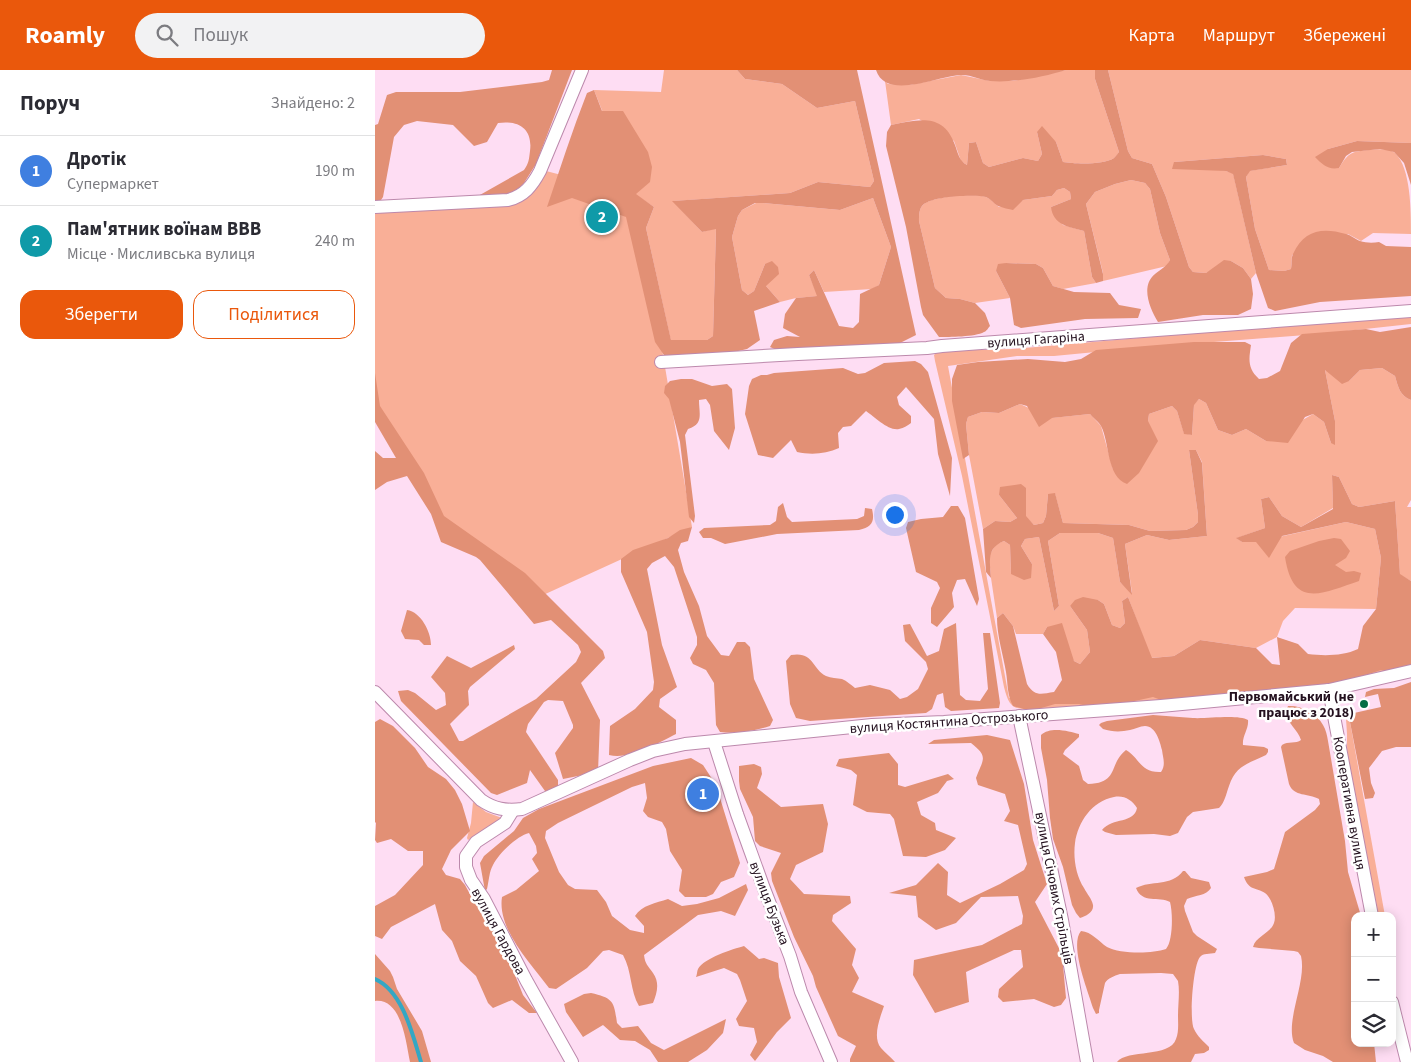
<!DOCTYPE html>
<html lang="uk">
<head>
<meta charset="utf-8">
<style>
  :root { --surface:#fff; --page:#f2f2f3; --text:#2b2b33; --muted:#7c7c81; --line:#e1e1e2; --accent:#ea580c }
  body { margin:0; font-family:"Source Sans 3",sans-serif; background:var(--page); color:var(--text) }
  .controls { position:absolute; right:15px; bottom:15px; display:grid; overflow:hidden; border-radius:10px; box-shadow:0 2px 12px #0003 }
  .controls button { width:45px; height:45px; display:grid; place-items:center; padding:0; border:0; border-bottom:1px solid var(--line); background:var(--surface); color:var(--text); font:25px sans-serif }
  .you { position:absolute; left:519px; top:444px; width:18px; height:18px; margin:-12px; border:4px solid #fff; border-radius:50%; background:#1a73e8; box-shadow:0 0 0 8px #1a73e833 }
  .badge { display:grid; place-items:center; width:32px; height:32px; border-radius:50%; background:var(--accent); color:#fff; font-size:16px; font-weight:700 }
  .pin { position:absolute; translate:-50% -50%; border:2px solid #fff; box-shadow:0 1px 5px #0006 }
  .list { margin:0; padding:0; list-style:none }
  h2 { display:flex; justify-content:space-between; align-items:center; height:65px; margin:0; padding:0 20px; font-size:21px }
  h2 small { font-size:16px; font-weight:400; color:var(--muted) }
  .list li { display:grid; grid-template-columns:32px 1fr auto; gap:15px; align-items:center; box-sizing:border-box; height:70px; padding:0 20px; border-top:1px solid var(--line) }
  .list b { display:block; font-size:19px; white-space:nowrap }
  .list p { margin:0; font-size:16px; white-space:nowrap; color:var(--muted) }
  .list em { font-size:16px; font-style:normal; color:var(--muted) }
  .actions { display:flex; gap:10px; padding:15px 20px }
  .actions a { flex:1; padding:11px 0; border:1px solid var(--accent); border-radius:15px; text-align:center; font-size:18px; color:var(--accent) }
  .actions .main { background:var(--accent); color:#fff }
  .icon { flex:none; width:28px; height:28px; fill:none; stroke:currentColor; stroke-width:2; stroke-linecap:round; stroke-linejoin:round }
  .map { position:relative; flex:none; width:1036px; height:992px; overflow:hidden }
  header { display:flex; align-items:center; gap:30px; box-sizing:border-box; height:70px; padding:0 25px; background:var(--accent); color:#fff }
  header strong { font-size:24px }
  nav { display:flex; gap:28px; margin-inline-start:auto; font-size:18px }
  .search { width:350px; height:45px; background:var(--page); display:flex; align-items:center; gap:12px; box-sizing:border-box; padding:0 18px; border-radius:28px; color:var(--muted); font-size:19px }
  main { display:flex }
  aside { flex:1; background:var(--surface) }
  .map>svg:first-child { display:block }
  .green { fill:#f9af97 }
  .forest { fill:#e29075 }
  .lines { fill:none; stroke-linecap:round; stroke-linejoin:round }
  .stream { stroke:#34a7c4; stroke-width:4 }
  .minor-casing { stroke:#bc89ac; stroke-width:14 }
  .minor { stroke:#fff; stroke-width:12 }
  .poi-dot { fill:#046e45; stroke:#fff; stroke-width:2 }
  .labels { text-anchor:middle; stroke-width:5; stroke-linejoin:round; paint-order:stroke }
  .street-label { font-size:14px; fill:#24111f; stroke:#fff }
  .poi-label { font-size:14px; font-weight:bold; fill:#24111f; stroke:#fff; text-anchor:end }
</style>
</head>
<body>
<header>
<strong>Roamly</strong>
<div class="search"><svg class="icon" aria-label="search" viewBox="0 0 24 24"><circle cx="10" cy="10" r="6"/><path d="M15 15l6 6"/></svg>Пошук</div>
<nav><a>Карта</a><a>Маршрут</a><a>Збережені</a></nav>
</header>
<main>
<aside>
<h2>Поруч<small>Знайдено: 2</small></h2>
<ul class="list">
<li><span class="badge" style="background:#3f7fe0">1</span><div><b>Дротік</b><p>Супермаркет</p></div><em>190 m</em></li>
<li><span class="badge" style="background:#0f9aa8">2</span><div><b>Пам'ятник воїнам ВВВ</b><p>Місце · Мисливська вулиця</p></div><em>240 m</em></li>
</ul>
<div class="actions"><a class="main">Зберегти</a><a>Поділитися</a></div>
</aside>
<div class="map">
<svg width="1036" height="992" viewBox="0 0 1036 992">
  <rect width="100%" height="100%" fill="#feddf3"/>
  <!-- green -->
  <g class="green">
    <path d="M 289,0 L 362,0 L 370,9 L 407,14 L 442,38 L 480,31 L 499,111 L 495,117 L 443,112 L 415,123 L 298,131 L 327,162 L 341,158 L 338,266 L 332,270 L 296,271 L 271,158 L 279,137 L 261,125 L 317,457 L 166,526 L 67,450 L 0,345 L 0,142 L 142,134 L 151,128 L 171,101 L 260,124 L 219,20 L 286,22 Z"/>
    <path d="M 691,0 L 720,0 L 720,9 L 744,82 C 744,82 740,88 739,88 C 729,95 700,94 688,92 L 681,72 L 662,62 L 667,84 L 663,91 L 648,88 L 614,97 L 608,93 L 601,72 L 594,73 L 592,95 L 586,91 L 579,71 L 544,49 L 516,55 L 510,11 L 513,14 L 534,15 L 586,5 L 615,11 L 638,11 Z"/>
    <path d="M 733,0 L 1036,0 L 1036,73 L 982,71 L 953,79 L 964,98 C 974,82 976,82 994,80 C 1002,79 1014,78 1020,83 C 1036,98 1036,141 1036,164 L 998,163 L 986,171 L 973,164 L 917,185 L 916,199 L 909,201 L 894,200 L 880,159 L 871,107 L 874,101 L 912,95 L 911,89 L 888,85 L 799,92 L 851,101 L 858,103 L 881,203 L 876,209 L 868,198 L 856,191 L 831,203 L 818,202 L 814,197 L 791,127 L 777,94 L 757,88 L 753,81 Z"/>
    <path d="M 756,110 L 770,113 L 775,119 L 785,163 L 795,190 L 792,196 L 728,211 L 728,203 L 711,134 L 720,122 L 740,114 Z"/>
    <path d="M 689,118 L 695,122 L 696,129 L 676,137 L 688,155 L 709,161 L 717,207 L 721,213 L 688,219 L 678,216 L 668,198 L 661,194 L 631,193 L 621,201 L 635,228 L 600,233 L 585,229 L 571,228 L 560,218 L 544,151 C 544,146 544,140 547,136 C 554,126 600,123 611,127 C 616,129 620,134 624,137 L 648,130 L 677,126 L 682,120 Z"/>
    <path d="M 498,128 L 516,177 L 504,215 L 497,219 L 449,222 L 439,200 L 434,205 L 443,226 L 421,228 L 405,232 L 391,216 L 390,194 L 379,221 L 373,225 L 367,220 L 357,167 L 363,146 L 367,140 L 381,133 L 388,133 L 465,140 Z"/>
    <path d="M 1036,247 L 1036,254 L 944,264 L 826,273 L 803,277 L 752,279 L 679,286 L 642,286 L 573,296 L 634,628 L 1036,595 L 945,615 L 842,626 L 663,639 C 640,639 635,641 629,617 L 587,406 L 560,291 L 559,285 L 563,281 L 638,279 L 820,263 Z"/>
    <path d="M 1007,298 L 1020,306 C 1023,317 1025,326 1036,330 L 1036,430 L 1032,437 L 1036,437 L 1036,511 L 1025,505 L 1020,431 L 984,437 L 977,434 L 964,407 L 957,405 L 958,438 L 926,457 L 907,446 L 894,427 L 886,429 L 890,458 L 862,468 L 867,472 L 881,472 L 971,452 L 1000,459 L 1006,488 L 1001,539 L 920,538 L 908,551 L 902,567 L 881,578 L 825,570 L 799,586 L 776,588 L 753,527 L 747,531 L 750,553 L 745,558 L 737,555 L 729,534 L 723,530 L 695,536 L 712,560 L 715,582 L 705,594 L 699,591 L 672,557 L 668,564 L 641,564 L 638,556 L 628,543 L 622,548 L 616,508 L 614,486 L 621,474 L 629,471 L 635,475 L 636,504 L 657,494 L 646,476 L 650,469 L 664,467 L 679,541 L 684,536 L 673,471 L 685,463 L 723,463 L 738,468 L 745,512 L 757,523 L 750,474 L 772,465 L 794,470 L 832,466 L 827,392 L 821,380 L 814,380 L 823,445 L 823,452 L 818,457 L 811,460 L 775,461 L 754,455 L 688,453 L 680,424 L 673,424 L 671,446 L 668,453 L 659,455 L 651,447 L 651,419 L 624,425 L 642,448 L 635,452 L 620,451 L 608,459 L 594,385 L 591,354 L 593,347 L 607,342 L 624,343 L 645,334 L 676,348 L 715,344 L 726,356 L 738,399 L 773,351 L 774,344 L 797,336 L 802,341 L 809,363 L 817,365 L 819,334 L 824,329 L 831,333 L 843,360 L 857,365 L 871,359 L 891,371 L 938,344 L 949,352 L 956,373 L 960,351 L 950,300 L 974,311 L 985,300 Z"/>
    <path d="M 971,649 L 975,652 L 1010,846 L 1002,846 L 973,707 L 972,675 L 972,664 Z"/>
    <path d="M 98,732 L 111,742 L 127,748 L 93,770 L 92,768 L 96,753 Z"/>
  </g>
  <!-- forest -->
  <g class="forest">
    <path d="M 177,0 L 197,0 L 161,94 L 149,113 L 144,118 L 133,126 L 96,130 L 149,100 C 154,93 154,89 155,81 C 158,59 144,50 123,53 L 112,72 L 99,76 L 78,55 L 42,51 L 29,55 L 19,67 L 8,127 L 4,133 L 0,132 L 0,55 L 3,54 L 12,25 L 21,22 L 85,22 L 167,12 L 174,10 Z"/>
    <path d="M 362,0 L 482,0 L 541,265 L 523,274 L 402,280 L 395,277 L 399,270 L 412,266 L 425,267 L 408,258 L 410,244 L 421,228 L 442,226 L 434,205 L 439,200 L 464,256 L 478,258 L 484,252 L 485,224 L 504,215 L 516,177 L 498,128 L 465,140 L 388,133 L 380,133 L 367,140 L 363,146 L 357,167 L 367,220 L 373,225 L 379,221 L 390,194 L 397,191 L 403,197 L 404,204 L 391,216 L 405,232 L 379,241 L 385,270 L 372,279 L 337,287 L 293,291 L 280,272 L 251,147 L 197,128 L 172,137 C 185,99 197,61 212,23 L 219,20 L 227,41 L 248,41 L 273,82 L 277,97 L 275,112 L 261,124 L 279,137 L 271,158 L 296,270 L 332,270 L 338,266 L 341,159 L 327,162 L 297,131 L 415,123 L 443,112 L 495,117 L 499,111 L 480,31 L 442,38 L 407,14 L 370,9 Z"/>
    <path d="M 501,0 L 691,0 C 668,7 639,13 615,11 C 605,10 595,4 585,5 C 563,6 511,31 501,0 Z"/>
    <path d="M 720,0 L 733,0 L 753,81 L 757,88 L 777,94 L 791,127 L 814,197 L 818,202 L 831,203 L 849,190 L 856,191 L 868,198 L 876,209 L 878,224 L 876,239 L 863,245 L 828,245 L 783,252 C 775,239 765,216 780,204 C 786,199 791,197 795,190 L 785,163 L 775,119 L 770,113 L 756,110 L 740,114 L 720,122 L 711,134 L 728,204 L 728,211 L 721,213 L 717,207 L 709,161 C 694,157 678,155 676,137 L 696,129 L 695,122 L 689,118 L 682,120 L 677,126 L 648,130 L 638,140 C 634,139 628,138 623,136 C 619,134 616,129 611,127 C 600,124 554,126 547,136 C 544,140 544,146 544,151 L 560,218 L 571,228 L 585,229 L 600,233 L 610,243 L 615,256 C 614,257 611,262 609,262 C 600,267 574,267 564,267 L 548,245 L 546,237 L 531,157 L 511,76 L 512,62 L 516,55 C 543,50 568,42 580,75 C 583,83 584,91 592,95 L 594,73 L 601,72 L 608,93 L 614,97 L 648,88 L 663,91 L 667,84 L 662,62 L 667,56 L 681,72 L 688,92 C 700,94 729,95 739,88 C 740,87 744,82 744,82 L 720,9 Z"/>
    <path d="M 982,71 L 1036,73 L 1036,115 L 1029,93 L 1019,82 L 1005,79 L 977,82 L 971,86 L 964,98 C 953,100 948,95 940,87 L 953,79 Z"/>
    <path d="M 888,85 L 911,89 L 912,95 L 875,101 L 871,107 L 880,159 L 894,200 L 909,201 L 916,199 C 917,194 916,188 918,184 C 929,160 947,157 971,164 C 976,165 980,169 985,171 C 991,173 998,173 1004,172 L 1011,176 L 1036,177 L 1036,226 L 945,232 L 900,241 L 893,238 L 881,203 L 858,104 L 851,101 L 797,99 L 799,92 Z"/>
    <path d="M 631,193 L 661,194 L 668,198 L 678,216 L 699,222 L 735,223 L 744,235 L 766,239 L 763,248 L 710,249 L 646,258 L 639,255 L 635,228 L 621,201 L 623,194 Z"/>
    <path d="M 1036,257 L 1036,330 C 1025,326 1023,317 1020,306 L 1007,298 L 985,300 L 974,311 L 967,314 L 950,300 L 960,351 L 960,375 L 956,373 L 949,352 L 938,344 L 930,347 L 913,373 L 891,371 L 871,359 L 857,365 L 843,360 L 831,333 L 824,329 L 819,335 L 817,365 L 809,364 L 802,341 L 797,336 L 774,344 L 773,351 L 783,371 L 764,403 L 752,414 C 731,406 735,373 726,356 C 724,352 718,348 715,344 L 677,348 L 664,357 L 652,336 L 645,334 L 624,343 L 607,342 L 593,347 L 591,354 L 594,385 L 588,389 L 577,331 L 577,309 L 582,295 L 603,292 L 653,289 L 690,292 L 706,289 L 721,280 L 819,272 L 870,272 L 876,275 C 874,289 872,298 884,309 L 892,308 L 905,301 L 916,273 L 927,264 L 991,259 L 1005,262 Z"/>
    <path d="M 540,291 L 546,294 L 553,302 L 577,388 L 575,426 L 563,384 L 559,349 L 531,317 L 522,327 L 524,335 L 536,346 L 536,353 C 533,355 529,358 524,359 C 513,361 500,347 491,341 L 476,356 L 468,357 L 463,363 L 464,378 C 451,384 436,385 422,382 L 416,370 L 398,388 L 383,385 L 370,344 L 374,316 L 377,309 L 386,305 L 392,305 L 399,303 L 468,298 L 483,304 L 490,303 L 509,293 Z"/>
    <path d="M 0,303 L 5,336 L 49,403 L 69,446 L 150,503 L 228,581 L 230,588 L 206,613 L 225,650 L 223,702 L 188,709 L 180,683 L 198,658 L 198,655 L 188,631 L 173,630 L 169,632 L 153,654 L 151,662 L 183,710 L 183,717 L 174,723 L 170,721 L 155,700 L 152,713 L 122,725 L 116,723 L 26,631 L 23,621 L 33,620 L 40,623 L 61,640 L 71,635 L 70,623 L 56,607 L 72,586 L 96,598 L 139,575 L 140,579 L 95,617 L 93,621 L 94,635 L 75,654 L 84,671 L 88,671 L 161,629 L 201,592 L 206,582 L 203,575 L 176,550 L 159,554 L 105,490 L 101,487 L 66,472 L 56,444 L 32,406 L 12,412 L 0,420 L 0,381 L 8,388 L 21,388 L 0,352 Z"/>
    <path d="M 306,309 L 317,309 L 337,316 L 352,314 L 357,319 L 360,358 L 354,380 L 339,361 L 335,335 L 331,329 L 324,330 C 324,344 329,354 313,359 L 310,365 L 320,446 L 319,453 L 314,447 L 305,372 L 294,329 L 289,323 L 290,316 L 295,311 Z"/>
    <path d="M 814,380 L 821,380 L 827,393 L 832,466 L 794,470 L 772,465 L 750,474 L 757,525 L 745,512 L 738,468 L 723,463 L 685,463 L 673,471 L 684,536 L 679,541 L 664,467 L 650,469 L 646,476 L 657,494 L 656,508 L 649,510 L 636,504 L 635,475 L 629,471 C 611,478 615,492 616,508 L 611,502 L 608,459 L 620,451 L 635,452 L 642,448 L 624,425 L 625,417 L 646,414 L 651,418 L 651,446 L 659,455 L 668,453 L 671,446 L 673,424 L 680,423 L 688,453 L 754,455 L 775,461 L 811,460 L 818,457 L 823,452 L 823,445 Z"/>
    <path d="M 957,405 L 964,407 L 977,434 L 984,437 L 1020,431 L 1025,504 L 1036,511 L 1036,596 L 1013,602 L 1006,600 L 952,618 L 805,637 L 778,627 L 723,639 L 704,634 L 680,634 L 663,639 L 652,640 L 638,636 C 632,625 633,614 631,602 C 628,584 622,566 622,548 L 628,543 L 638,556 L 652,614 C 660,627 666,624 679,622 L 687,610 L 681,582 L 668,564 L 672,557 L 687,553 L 699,591 L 705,594 L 715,582 L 712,560 L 695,536 L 700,530 L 708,527 L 723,530 L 729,534 L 737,555 L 745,558 L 750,553 L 747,531 L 753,527 L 777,588 L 799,586 L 825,570 L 881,578 L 897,594 L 905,595 L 902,567 L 923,574 L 933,584 C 949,586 968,586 983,579 L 988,556 L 1001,539 L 1006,488 L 1000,459 L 971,452 L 907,466 L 894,488 L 881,472 L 867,472 L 861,468 L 890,458 L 886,429 L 894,427 L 907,446 L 926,457 L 958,439 Z"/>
    <path d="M 408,433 L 412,447 L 417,452 L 482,449 L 489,446 L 490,438 L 497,439 C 500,452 497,457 484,460 L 402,464 L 350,474 L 336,468 L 328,468 L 324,462 L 329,458 L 395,455 L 401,451 L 403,437 Z"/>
    <path d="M 576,436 L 583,436 L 590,448 L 604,529 L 602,536 L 590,509 L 582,510 L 577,523 L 579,537 L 562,557 L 556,553 L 556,538 L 565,518 L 562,512 L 541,502 L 531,458 L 533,452 L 546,449 L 568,447 Z"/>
    <path d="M 317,457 L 313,471 L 306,473 L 303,480 L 309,502 L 324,536 L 332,566 L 346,585 L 354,586 L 362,572 L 370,572 L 375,577 L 379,609 L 398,650 L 395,656 C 380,661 361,664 345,662 L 341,655 L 339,613 L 331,600 L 318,594 L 315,588 L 322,575 L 322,567 L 299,497 L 290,486 L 277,493 L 272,499 L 287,575 L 302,617 L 285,629 L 284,637 L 301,650 L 301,664 C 283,673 255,690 234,685 L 235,656 L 260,639 L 278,620 L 279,612 L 272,562 L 246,502 L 246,489 L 258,480 L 293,468 L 305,460 Z"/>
    <path d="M 959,468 L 966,469 L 975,481 L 971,488 L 960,495 L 971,502 L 979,501 L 986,503 L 984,511 C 948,523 918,540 910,487 L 915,481 L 944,471 Z"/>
    <path d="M 32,540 C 46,542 56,562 56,575 L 49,575 L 44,570 L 30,569 L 26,561 Z"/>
    <path d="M 581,553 L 585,625 L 591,630 L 605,631 L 613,619 L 608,563 L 615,563 L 625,633 L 624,638 L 576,641 L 570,637 L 568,623 L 562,625 L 557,639 L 551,643 L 435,651 L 421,648 L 415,634 L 411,591 L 416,585 C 439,581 437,599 451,606 C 456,608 462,608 467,609 C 472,611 476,615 480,618 L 495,615 L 515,620 L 525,629 L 532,627 L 543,619 L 553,599 L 551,592 L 530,571 L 528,555 L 535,554 L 552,586 L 564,581 L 569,559 Z"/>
    <path d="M 1036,612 L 1036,677 L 1021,677 L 1007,681 L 994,698 L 996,713 L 1000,723 L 998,728 L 990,729 L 975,652 L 979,643 L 1006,637 L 1003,624 L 990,627 L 991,622 L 999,619 L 1019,618 Z"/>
    <path d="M 913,636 C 926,635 942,643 948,655 C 951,660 952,665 953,671 L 970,771 L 973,802 L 986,846 L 980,846 L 980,973 L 999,973 L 1001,992 L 958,992 L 948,986 L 930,980 L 919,973 C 910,950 932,912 926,886 L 923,882 L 919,881 L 884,878 L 878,877 C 881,866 895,864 899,853 C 902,845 897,828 890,823 C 881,817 874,821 869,807 L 892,802 L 899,799 L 910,762 L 940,740 L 945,734 L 944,729 C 933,723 919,727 914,714 L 906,677 L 907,675 C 913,671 921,674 926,670 C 922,657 906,650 913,636 Z"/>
    <path d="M 778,645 C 791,646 804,647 818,648 C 831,649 863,644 873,650 C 874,659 867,666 868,675 L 889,677 L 893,679 L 893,682 L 891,685 C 873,694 861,695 854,716 C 851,724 850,732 844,738 L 818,742 L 812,747 L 803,763 L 795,766 L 779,764 L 741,765 L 730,762 L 727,760 C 738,747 759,754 762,738 C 757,730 749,725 739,727 C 717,731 703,752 700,773 C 698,788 701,806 709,818 C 712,824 717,829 718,835 C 719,842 711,846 705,848 L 701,843 L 697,835 L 688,797 L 678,769 L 675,748 L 672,710 L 666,678 L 666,665 C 675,656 694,661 704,664 L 704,667 L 690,680 L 688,684 L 704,696 L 708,710 L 713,714 C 745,713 733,694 751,680 C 765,688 765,703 786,702 C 791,695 788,688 787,680 C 785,672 781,656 770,656 C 765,656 760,659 755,660 C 746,662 737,662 728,659 L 724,655 L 726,653 L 732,651 Z"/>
    <path d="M 5,649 L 18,656 L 40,678 L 53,697 L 71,709 L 80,720 L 87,734 L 95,761 L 76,780 L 67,799 L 71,805 L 85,809 L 90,815 L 97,828 L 107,839 L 138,900 L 148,925 L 162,943 L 154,943 L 137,930 L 118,938 L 113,933 L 101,906 L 85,891 L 77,871 L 67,860 L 60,834 L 16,857 L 7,869 L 0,866 L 0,836 L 20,825 L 48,795 L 48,781 L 33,781 L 16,769 L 2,773 L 0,770 L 1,753 L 0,752 L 0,652 Z"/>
    <path d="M 612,665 L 635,670 L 649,714 L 658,770 L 672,814 L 660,832 L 687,884 L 691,928 L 686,935 L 679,937 L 659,929 L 628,932 L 623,927 L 624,919 L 648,897 L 646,880 L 639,880 L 591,902 L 594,932 L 560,943 L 538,905 L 539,890 L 607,875 L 647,854 L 648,846 L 643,826 L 606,827 L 581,853 L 561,860 L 543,847 L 541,826 L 514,823 L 541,815 L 563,793 L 573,802 L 572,825 L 585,833 L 625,814 L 649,800 L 652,794 L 643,755 L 629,751 L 635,741 L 630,724 L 603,715 L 601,708 C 608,689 614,687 596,673 L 553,674 L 559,670 Z"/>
    <path d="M 514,683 L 523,694 L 523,715 L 530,717 L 573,704 L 579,709 L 572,711 L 563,723 L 542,732 L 546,745 L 560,753 L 561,760 L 581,768 L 570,780 L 551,787 L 528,786 L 519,749 L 515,744 L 492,742 L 478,735 L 482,705 L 476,700 L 461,696 L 464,689 Z"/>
    <path d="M 316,688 L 328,695 L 341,715 L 365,793 L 359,807 L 346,812 L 338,824 L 331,827 L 310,827 L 304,821 L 307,800 L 295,781 L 291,759 L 287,752 L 273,747 L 268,741 L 272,728 L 270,713 L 257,717 L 183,753 L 171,761 L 170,768 L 184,802 L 193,815 L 200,819 L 222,820 L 231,832 L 237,846 L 255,860 L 269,863 L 269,856 L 260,846 C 267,835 281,833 293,829 L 307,836 L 322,834 L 344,828 L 371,814 L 373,820 L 360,846 L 346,841 L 323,845 L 269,885 C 270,894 273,896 278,903 C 285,913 282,923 278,933 L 264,936 C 255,921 257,901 248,885 L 234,880 L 228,881 L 212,898 L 181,919 L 174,918 C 156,894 122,859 127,827 L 141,820 L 164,801 L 157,789 L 162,783 L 161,776 L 154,763 C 142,766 124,783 118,795 C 114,802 114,811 112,819 L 110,821 L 105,793 L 109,786 L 139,761 L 148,748 L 164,739 L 278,696 Z"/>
    <path d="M 379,694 L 386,697 L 387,704 L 382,718 L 406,737 L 448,734 L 453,754 L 448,782 L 421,795 L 415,809 L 429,824 L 475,826 L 476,833 L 458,845 L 457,851 L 481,879 L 477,895 L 484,908 L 477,922 L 509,936 C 505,948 497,967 506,978 C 510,983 516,987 520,992 L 475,992 L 475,989 L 481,976 L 463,966 L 441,917 L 438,906 L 419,867 L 397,811 L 396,803 L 406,783 L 385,776 L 380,771 L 378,747 L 365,719 L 364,711 L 364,696 Z"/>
    <path d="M 808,801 L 810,801 L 816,808 L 834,812 L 836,818 C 831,826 821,825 812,829 L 809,836 L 810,841 L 818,862 L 822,866 L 842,879 L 840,883 C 835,884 828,883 825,887 C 818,895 814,950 819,959 C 822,966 829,972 834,977 L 834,980 L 829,983 L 820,984 L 816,992 L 742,992 C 752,979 795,988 801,969 C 804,962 803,953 803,946 C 803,934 805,922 803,911 L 798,904 L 786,903 L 745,904 C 739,906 733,908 730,913 L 724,940 L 724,943 L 721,944 L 718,938 C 713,921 694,875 706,861 C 717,862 723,871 732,877 C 745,884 777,884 791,879 C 798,871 798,843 795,832 C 784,826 767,834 761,818 C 776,810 796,817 808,801 Z"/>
    <path d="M 369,876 L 384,889 L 389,888 L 403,893 L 404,907 L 416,948 L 402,962 L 380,991 L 375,985 L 382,972 L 379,958 L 364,956 L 361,949 L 372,931 L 365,910 L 362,904 L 349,898 L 321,907 C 322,905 322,901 323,899 C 329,888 358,879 369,876 Z"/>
    <path d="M 0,884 L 15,901 L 18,907 L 22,919 L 47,961 L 56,992 L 35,992 C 31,973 27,928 0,931 Z"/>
    <path d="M 216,923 C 238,928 239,931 242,953 L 247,958 L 263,956 L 276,973 L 289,980 L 351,949 L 348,963 L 332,980 L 313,992 L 283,992 L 275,980 L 260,971 L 245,970 L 228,955 L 208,967 L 191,942 L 189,934 L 209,924 Z"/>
  </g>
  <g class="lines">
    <!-- stream -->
    <path class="stream" d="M 0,909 C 28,921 38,966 46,992"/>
    <defs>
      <g id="minor">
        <path d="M 0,137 L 133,130 C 149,126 157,116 165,101 L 207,0"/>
        <path d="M 286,292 L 423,284 L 552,278 L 567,276 L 1036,241"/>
        <path d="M 954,620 L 997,846"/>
        <path d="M 0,622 L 106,730 C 119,739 131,741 147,739 L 255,690 L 278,681 L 310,674 L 497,655 L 569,652 L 786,636 L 954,620 L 1036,601"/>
        <path d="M 644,646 L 687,850 L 712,992"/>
        <path d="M 339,672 L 362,744 L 388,816 L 415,886 L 426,922 L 456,992"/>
        <path d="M 138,740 L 130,753 L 101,772 L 91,786 L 91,797 L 96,810 L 109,829 L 151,910 L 197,992"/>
        <path d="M 1017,932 L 1032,992"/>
      </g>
    </defs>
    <!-- minor casing -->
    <use href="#minor" class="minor-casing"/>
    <!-- minor -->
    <use href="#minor" class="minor"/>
  </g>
  <!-- markers -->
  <circle class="poi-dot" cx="989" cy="634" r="5"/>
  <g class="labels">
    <!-- street labels -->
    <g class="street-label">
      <text transform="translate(661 269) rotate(-4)" y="5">вулиця Гагаріна</text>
      <text transform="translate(574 651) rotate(-4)" y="5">вулиця Костянтина Острозького</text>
      <text transform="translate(975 733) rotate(80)" y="5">Кооперативна вулиця</text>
      <text transform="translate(680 818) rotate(79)" y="5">вулиця Січових Стрільців</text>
      <text transform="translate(395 833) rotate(69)" y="5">вулиця Бузька</text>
      <text transform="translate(124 861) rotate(61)" y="5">вулиця Гардова</text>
    </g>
    <!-- poi labels -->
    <g class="poi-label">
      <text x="979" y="631">Первомайський (не<tspan x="979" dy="16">працює з 2018)</tspan></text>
    </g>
  </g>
</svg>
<div class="controls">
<button>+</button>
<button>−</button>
<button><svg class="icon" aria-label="layers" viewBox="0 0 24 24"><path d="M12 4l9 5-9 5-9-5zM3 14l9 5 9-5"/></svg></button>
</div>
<div class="you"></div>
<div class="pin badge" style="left:328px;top:724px;background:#3f7fe0">1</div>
<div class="pin badge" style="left:227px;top:147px;background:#0f9aa8">2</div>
</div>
</main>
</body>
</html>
